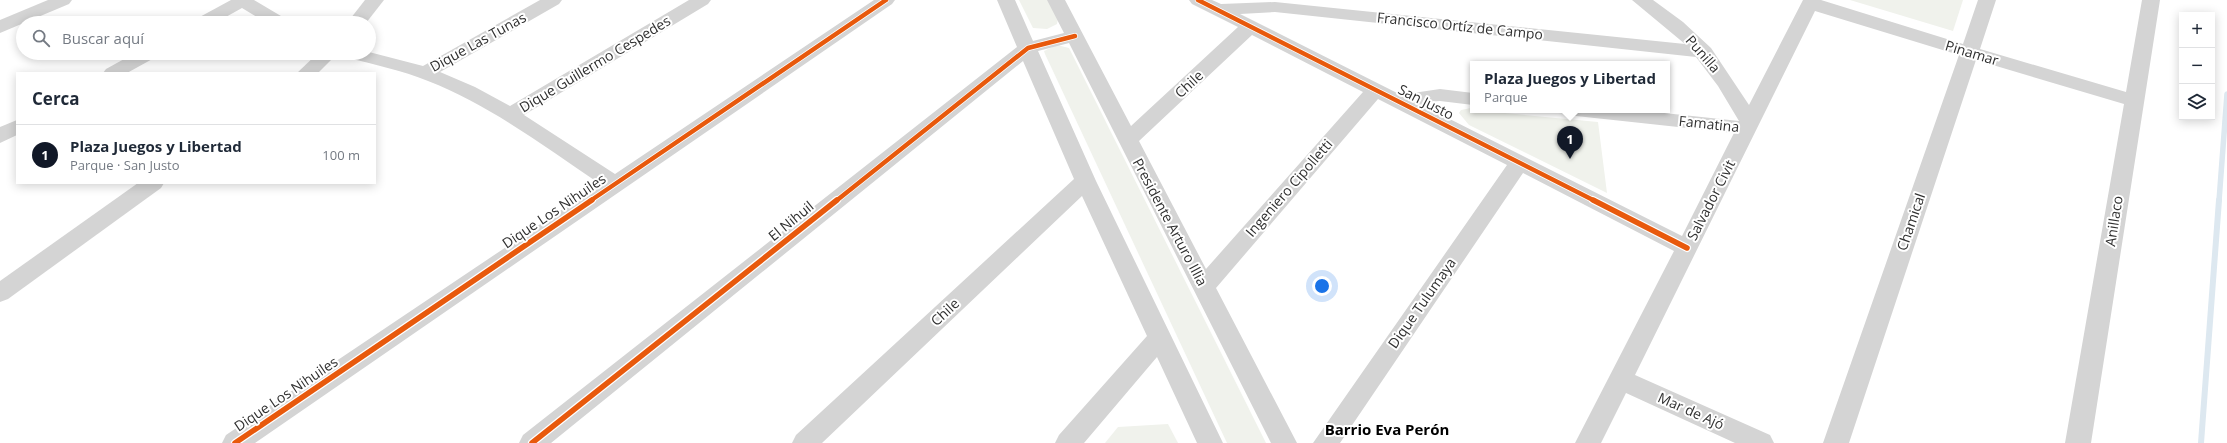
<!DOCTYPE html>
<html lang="es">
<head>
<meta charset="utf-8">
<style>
  :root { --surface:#fff; --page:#f6f6f7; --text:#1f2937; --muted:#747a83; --line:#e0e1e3; --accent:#111827 }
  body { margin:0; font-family:"Open Sans",sans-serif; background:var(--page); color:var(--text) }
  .controls { position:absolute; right:12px; top:12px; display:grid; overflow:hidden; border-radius:0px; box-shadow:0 2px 10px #0003 }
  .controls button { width:36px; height:36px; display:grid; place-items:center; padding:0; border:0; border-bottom:1px solid var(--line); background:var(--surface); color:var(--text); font:20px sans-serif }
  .you { position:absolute; left:1322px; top:286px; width:14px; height:14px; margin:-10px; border:3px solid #fff; border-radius:50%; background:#1a73e8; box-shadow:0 0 0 6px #1a73e833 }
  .badge { display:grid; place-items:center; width:26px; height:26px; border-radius:50%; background:var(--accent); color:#fff; font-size:13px; font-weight:700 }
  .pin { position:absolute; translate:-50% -33px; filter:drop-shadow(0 1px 2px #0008) }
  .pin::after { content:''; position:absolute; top:21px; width:14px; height:12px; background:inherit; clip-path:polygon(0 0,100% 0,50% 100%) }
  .popup { position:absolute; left:1470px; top:61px; width:200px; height:52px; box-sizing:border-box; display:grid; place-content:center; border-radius:0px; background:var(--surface); filter:drop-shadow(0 1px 3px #0005); font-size:13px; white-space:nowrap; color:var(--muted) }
  .popup b { font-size:15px; color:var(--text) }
  .popup::after { content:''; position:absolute; left:50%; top:100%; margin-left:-8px; border:8px solid transparent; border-top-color:var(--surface) }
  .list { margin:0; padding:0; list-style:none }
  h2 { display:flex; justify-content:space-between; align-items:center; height:52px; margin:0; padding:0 16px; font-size:17px }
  h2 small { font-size:13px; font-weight:400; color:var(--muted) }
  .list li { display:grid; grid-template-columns:26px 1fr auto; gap:12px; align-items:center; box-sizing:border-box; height:60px; padding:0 16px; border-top:1px solid var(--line) }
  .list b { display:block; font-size:15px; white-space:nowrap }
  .list p { margin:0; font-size:13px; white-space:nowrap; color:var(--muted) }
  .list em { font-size:13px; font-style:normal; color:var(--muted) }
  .icon { flex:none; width:22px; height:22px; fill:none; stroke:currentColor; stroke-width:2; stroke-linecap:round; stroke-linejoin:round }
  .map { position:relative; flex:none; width:2227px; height:443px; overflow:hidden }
  .search { position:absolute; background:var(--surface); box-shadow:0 2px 10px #0003; left:16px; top:16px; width:360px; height:44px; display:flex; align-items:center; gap:10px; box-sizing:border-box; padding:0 14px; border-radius:22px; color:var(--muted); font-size:15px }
  .panel { position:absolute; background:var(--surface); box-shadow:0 2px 10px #0003; left:16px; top:72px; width:360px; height:112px; border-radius:0px }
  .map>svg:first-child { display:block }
  .green { fill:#f0f2ec }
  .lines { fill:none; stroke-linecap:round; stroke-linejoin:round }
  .stream-far1 { stroke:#dde8f0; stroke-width:5.5 }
  .stream { stroke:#dde8f0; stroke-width:6 }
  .minor { fill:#d4d4d4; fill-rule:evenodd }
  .cycleway-far1-casing { stroke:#fff; stroke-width:6 }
  .cycleway-casing { stroke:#fff; stroke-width:8 }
  .cycleway-far1 { stroke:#e8590c; stroke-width:4.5 }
  .cycleway { stroke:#e8590c; stroke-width:5.5 }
  .labels { text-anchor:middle; stroke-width:4; stroke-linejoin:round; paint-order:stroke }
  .street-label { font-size:14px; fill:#303030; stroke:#fff }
  .neighbourhood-label { font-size:15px; font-weight:bold; fill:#000; stroke:#fff }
</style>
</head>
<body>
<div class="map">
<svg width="2227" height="443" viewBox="0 0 2227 443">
  <rect width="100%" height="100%" fill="#fff"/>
  <!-- green -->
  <g class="green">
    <path d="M 1019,0 L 1048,0 L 1058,19 L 1057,24 L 1047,29 L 1033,28 Z"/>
    <path d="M 1850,0 L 1963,0 L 1953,31 Z"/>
    <path d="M 1057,45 L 1069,48 L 1266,443 L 1227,443 L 1045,54 L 1044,51 Z"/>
    <path d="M 1471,108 L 1473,110 L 1598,122 L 1607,193 L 1469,125 L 1459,113 L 1461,110 Z"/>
    <path d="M 1168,424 L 1178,443 L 1105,443 L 1118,427 Z"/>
  </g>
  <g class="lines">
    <!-- stream-far1 -->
    <path class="stream-far1" d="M 2219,201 L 2227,94"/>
    <!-- stream -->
    <path class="stream" d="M 2201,443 L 2219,200"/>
    <!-- minor -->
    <g class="minor">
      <path d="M 48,0 L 72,0 L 69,4 L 0,33 L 0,20 Z"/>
      <path d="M 231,0 L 254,0 L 286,19 L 289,23 L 267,23 L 242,8 L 215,23 L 193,23 L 196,19 Z"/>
      <path d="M 365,0 L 384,0 L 366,23 L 347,23 Z"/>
      <path d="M 540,0 L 562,0 L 559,4 L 440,72 L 475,87 L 510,106 L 689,0 L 711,0 L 708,4 L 524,115 L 615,174 L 874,0 L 895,0 L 892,4 L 255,443 L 222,443 L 226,435 L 600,184 C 545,147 490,105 428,81 C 402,70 374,65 346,57 L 344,53 L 369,52 L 423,66 Z"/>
      <path d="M 997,0 L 1015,0 L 1033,41 L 1064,33 L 1047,0 L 1065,0 L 1131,126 L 1238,27 L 1192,4 L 1189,0 L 1212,0 L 1221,4 L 1275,2 L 1685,44 L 1632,0 L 1653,0 L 1683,22 L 1711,48 L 1749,105 L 1803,0 L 1821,0 L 1963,44 L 1978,0 L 1996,0 L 1980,49 L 2126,92 L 2142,0 L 2160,0 L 2091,443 L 2065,443 L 2124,104 L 1976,60 L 1849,443 L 1823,443 L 1959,55 L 1815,11 L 1635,375 L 1770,435 L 1774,443 L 1735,443 L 1626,393 L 1601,443 L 1575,443 L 1674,251 L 1523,173 L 1340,443 L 1313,443 L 1507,165 L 1378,99 L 1216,288 L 1297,443 L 1271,443 L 1069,43 L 1038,51 L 1096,181 L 1223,443 L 1197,443 L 1157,357 L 1084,443 L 1055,443 L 1059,435 L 1147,336 L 1082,196 L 822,443 L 792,443 L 796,435 L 1074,179 L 1023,61 L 551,443 L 519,443 L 523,435 L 1017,47 ZM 1275,12 L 1696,57 L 1718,86 L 1739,121 L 1636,110 L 1566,110 L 1569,114 L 1576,116 L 1734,133 L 1682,236 L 1424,106 L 1426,102 L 1440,101 L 1473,105 L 1473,93 L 1440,89 L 1413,93 L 1409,99 L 1240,14 ZM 1252,35 L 1363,92 L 1206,269 L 1139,141 Z"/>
      <path d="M 135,53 L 158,53 L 156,57 L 127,73 L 103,73 L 106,69 Z"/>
      <path d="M 318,53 L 338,53 L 318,73 L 297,73 Z"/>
      <path d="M 17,120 L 17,135 L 0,143 L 0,127 Z"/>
      <path d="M 138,183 L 164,183 L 161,188 L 8,299 L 0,302 L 0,281 Z"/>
    </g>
    <defs>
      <g id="cycleway-far1">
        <path d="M 1198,0 L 1595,201"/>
        <path d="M 590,201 L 886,0"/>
        <path d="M 836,201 L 1028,48 L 1075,36"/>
      </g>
      <g id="cycleway">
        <path d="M 1593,200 L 1687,248"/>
        <path d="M 235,443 L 592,200"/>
        <path d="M 532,443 L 837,200"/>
      </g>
    </defs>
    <!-- cycleway-far1 casing -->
    <use href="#cycleway-far1" class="cycleway-far1-casing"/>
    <!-- cycleway casing -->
    <use href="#cycleway" class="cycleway-casing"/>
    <!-- cycleway-far1 -->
    <use href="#cycleway-far1" class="cycleway-far1"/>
    <!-- cycleway -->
    <use href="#cycleway" class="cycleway"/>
  </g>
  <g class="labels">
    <!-- street labels -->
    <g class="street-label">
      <text transform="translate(1460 26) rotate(6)" y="5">Francisco Ortíz de Campo</text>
      <text transform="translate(478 42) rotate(-29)" y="5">Dique Las Tunas</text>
      <text transform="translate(1972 53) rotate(17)" y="5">Pinamar</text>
      <text transform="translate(1703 54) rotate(49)" y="5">Punilla</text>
      <text transform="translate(595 64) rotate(-31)" y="5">Dique Guillermo Cespedes</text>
      <text transform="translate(1189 84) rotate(-43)" y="5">Chile</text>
      <text transform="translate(1426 102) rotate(27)" y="5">San Justo</text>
      <text transform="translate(1709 124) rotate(6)" y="5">Famatina</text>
      <text transform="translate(1289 188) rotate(-49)" y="5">Ingeniero Cipolletti</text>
      <text transform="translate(1711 200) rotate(-63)" y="5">Salvador Civit</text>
      <text transform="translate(554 211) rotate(-34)" y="5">Dique Los Nihuiles</text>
      <text transform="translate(791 221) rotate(-39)" y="5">El Nihuil</text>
      <text transform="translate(2114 221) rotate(-81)" y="5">Anillaco</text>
      <text transform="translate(1170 222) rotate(62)" y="5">Presidente Arturo Illia</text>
      <text transform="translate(1911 222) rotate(-71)" y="5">Chamical</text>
      <text transform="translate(1422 303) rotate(-55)" y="5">Dique Tulumaya</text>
      <text transform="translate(945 312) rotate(-43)" y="5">Chile</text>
      <text transform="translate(286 394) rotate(-34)" y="5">Dique Los Nihuiles</text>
      <text transform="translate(1691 411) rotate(24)" y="5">Mar de Ajó</text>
    </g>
    <!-- neighbourhood labels -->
    <g class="neighbourhood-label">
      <text x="1387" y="435">Barrio Eva Perón</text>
    </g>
  </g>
</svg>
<div class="controls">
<button>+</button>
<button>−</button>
<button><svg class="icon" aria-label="layers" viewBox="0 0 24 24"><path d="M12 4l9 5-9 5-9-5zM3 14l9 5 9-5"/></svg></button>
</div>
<div class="you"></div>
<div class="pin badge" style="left:1570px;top:159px">1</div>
<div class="popup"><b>Plaza Juegos y Libertad</b>Parque</div>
<div class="search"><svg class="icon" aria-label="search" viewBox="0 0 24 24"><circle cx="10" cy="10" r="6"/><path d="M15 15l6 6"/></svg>Buscar aquí</div>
<section class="panel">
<h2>Cerca<small></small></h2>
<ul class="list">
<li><span class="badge">1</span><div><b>Plaza Juegos y Libertad</b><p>Parque · San Justo</p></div><em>100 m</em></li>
</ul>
</section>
</div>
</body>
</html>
